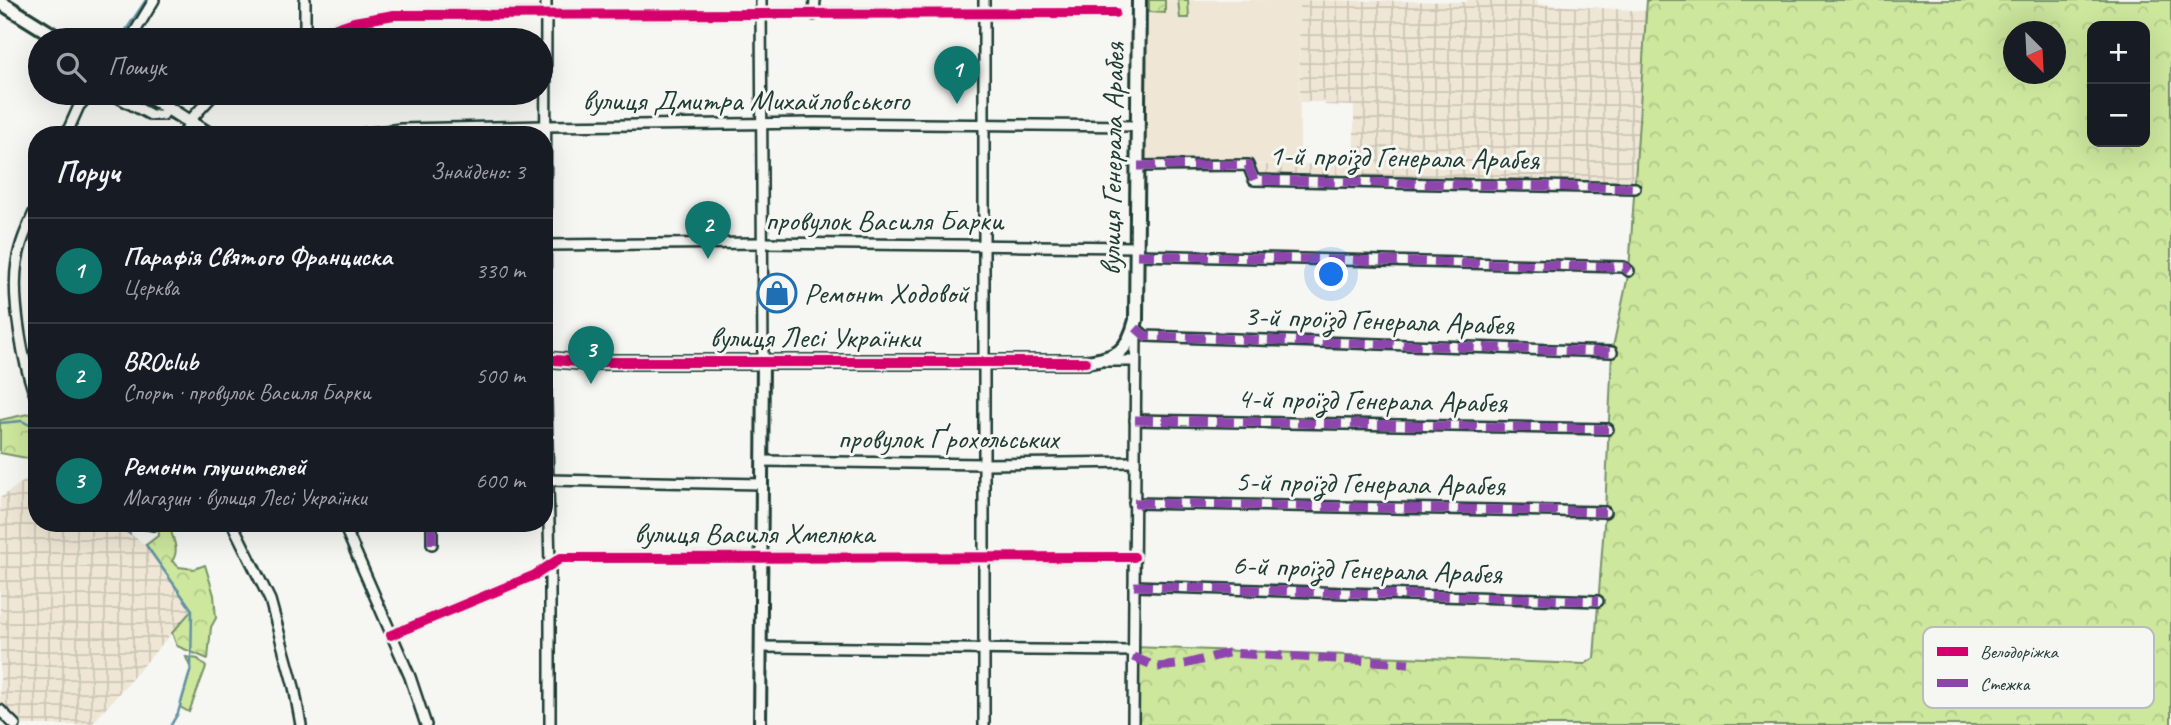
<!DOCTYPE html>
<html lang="uk">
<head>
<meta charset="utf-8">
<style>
  :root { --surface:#171b24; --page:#242831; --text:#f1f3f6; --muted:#9ea1a6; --line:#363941; --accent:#0f766e }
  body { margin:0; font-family:Caveat,sans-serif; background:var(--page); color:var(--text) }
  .controls { position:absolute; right:21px; top:21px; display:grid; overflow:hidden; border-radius:14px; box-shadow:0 7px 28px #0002 }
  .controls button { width:63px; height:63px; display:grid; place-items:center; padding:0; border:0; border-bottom:2px solid var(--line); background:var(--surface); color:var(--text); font:35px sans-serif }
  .compass { position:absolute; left:2003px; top:21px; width:63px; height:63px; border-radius:50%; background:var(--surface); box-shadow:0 7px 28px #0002; rotate:156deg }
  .you { position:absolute; left:1332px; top:275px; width:24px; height:24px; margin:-18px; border:5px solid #fff; border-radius:50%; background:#1a73e8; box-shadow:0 0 0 10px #1a73e833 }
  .badge { display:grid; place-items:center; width:46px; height:46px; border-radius:50%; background:var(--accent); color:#fff; font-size:23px; font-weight:700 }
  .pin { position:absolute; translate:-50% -58px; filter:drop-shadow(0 2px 4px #0008) }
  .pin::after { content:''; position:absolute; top:37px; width:24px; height:21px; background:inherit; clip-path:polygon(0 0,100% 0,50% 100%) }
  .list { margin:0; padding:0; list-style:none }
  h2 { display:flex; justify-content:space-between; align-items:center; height:91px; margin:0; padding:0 28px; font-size:30px }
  h2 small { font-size:23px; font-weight:400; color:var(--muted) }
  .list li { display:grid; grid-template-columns:46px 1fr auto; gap:21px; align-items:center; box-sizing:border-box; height:105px; padding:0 28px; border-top:2px solid var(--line) }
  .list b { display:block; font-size:26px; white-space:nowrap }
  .list p { margin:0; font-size:23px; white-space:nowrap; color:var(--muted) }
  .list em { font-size:23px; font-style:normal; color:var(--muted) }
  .icon { flex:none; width:38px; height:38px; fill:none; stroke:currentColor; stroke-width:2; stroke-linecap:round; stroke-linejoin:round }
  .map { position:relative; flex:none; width:2171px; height:725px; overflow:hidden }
  .search { position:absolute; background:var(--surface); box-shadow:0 7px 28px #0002; left:28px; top:28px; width:525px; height:77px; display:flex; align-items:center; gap:18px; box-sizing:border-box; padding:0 24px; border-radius:38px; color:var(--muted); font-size:26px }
  .panel { position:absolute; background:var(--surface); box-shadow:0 7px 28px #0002; left:28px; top:126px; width:525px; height:406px; border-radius:28px }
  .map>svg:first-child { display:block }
  .built { fill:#efe6d5 }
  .industrial { fill:url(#industrial-grid) }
  .grass { fill:#cde79d; stroke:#769268; stroke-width:2 }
  .forest { fill:url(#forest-crowns); stroke:#769268; stroke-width:2; fill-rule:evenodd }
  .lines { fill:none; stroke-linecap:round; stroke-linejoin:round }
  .stream { stroke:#6292a4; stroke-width:2.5 }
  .minor-casing { stroke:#1f3d34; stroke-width:14 }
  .tertiary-casing { stroke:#1f3d34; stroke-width:16 }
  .secondary-casing { stroke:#1f3d34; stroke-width:18 }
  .minor { stroke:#f6f6f2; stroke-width:9 }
  .tertiary { stroke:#f6f6f2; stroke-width:10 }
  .secondary { stroke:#f6f6f2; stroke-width:12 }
  .quiet { stroke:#8e44ad; stroke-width:9; stroke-dasharray:18 9; stroke-linecap:butt }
  .cycleway-casing { stroke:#f6f6f2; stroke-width:15 }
  .cycleway { stroke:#d6006c; stroke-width:10 }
  .labels { text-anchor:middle; stroke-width:6; stroke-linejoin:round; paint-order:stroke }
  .street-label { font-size:30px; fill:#1f3d34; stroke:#f6f6f2 }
  .poi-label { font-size:30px; fill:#1f3d34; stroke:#f6f6f2; text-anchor:start }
  .key { fill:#f6f6f2; stroke:#b6beb9; stroke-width:2 }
  .key-label { font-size:19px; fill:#1f3d34 }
</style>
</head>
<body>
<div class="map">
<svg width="2171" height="725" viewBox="0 0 2171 725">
  <defs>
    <pattern id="industrial-grid" width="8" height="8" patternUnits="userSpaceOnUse" patternTransform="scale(1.75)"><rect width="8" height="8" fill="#efe6d5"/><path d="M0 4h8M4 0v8" fill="none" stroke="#ccc6b7"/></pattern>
    <pattern id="forest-crowns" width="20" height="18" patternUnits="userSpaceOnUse" patternTransform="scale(1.75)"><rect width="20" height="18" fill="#cde79d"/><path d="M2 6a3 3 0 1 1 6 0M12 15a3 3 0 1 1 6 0" fill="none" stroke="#b0c788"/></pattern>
  </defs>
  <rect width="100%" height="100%" fill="#f6f6f2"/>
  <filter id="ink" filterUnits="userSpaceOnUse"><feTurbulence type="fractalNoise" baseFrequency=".0143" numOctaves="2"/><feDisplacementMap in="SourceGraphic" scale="14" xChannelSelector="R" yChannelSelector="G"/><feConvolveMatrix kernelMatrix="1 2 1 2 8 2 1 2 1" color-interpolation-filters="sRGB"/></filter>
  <g filter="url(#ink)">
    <!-- built -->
    <path class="built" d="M 1146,0 L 1299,0 L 1300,164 L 1145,166 Z"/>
    <!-- industrial -->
    <g class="industrial">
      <path d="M 1299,0 L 1466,2 L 1467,0 L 1537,0 L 1538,4 L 1647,11 L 1635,188 L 1628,182 L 1555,180 L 1254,180 L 1248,165 L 1354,164 L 1354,106 L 1325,105 L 1324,102 L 1300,102 Z"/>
      <path d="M 37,472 L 37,523 L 115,523 L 146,545 L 192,610 L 91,725 L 21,725 L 0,703 L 0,498 Z"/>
    </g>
    <!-- grass -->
    <g class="grass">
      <path d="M 1178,0 L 1188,0 L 1189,18 L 1180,18 Z"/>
      <path d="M 186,657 L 198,659 L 206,667 L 189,712 L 180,707 L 191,669 Z"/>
    </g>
    <!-- forest -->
    <g class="forest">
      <path d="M 1149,0 L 1165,0 L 1165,13 L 1149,12 Z"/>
      <path d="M 1647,0 L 2171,0 L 2171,725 L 1133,725 L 1133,647 L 1585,664 L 1594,658 L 1605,512 L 1612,352 L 1629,271 ZM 2092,26 L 2145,26 L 2145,142 L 2092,142 ZM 2014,32 L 2056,32 L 2056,74 L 2014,74 Z"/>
      <path d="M 37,412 L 37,460 L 0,453 L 0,420 Z"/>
      <path d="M 163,523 L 169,523 C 171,537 181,549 172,561 L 179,567 L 194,569 L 205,565 L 214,595 L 216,618 L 211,627 L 208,659 L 177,646 L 172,633 L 192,610 L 146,545 L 159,535 L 158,525 Z"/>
    </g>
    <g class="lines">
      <!-- stream -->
      <g class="stream">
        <path d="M 115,40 L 122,36 L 146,0"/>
        <path d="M 75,96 L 76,93"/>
        <path d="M 0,423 L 22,421 L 37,429"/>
        <path d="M 115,523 L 130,534"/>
        <path d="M 146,545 L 192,610 L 191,668 L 178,713 L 171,725"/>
      </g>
      <defs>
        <g id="minor">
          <path d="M 546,0 L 545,359 L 550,566 L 550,725"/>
          <path d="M 761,0 L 763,361"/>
          <path d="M 984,0 L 984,725"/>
          <path d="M 814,15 L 815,0"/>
          <path d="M 305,38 L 305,0"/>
          <path d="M 130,40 L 154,0"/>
          <path d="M 300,40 L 354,22 L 394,15 L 1115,13"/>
          <path d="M 110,93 L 151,115 L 163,115 L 167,108"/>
          <path d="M 66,135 L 79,106 L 91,93"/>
          <path d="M 183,135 L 194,116 L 215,93"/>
          <path d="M 354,135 L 401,129 L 544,126 L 815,123 L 1138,126"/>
          <path d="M 1138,166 L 1248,165 L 1254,180 L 1635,188"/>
          <path d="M 37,206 C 29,224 20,242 17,262 C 11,298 23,366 37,400"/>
          <path d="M 547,245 L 761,243 L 1137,247"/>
          <path d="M 1137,255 L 1624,267 L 1629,271"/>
          <path d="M 1136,328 L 1145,336 L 1612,352"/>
          <path d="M 1105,361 L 1135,361"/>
          <path d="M 1135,420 L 1608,429"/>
          <path d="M 762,461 L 984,464 L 1135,462"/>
          <path d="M 547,480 L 762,484"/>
          <path d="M 1134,503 L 1605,512"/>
          <path d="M 143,523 L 153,525 L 156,523"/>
          <path d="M 232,523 L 270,600 L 294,687 L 301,725"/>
          <path d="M 343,523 L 410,677 L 426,725"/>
          <path d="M 432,544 L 432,523"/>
          <path d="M 1134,586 L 1598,601"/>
          <path d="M 391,635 L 535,575 L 561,558 L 1134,557"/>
          <path d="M 761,647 L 1133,651"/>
          <path d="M 0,710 L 15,725"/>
          <path d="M 1133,725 L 1136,328"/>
        </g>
        <path id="tertiary" d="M 760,725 L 763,361"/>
        <g id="secondary">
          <path d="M 0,2 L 61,40"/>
          <path d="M 144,93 L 210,135"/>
          <path d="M 544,359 L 578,362 L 1086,362 C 1118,358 1128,351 1136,320 L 1139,0"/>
        </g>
      </defs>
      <!-- minor casing -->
      <use href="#minor" class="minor-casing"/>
      <!-- tertiary casing -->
      <use href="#tertiary" class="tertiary-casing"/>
      <!-- secondary casing -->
      <use href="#secondary" class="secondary-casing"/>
      <!-- minor -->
      <use href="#minor" class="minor"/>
      <!-- tertiary -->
      <use href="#tertiary" class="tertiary"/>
      <!-- secondary -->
      <use href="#secondary" class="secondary"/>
      <!-- quiet -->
      <g class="quiet">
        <path d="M 1138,166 L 1248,165 L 1254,180 L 1635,188"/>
        <path d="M 1137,255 L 1624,267 L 1629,271"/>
        <path d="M 1136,328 L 1145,336 L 1612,352"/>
        <path d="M 1135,420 L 1608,429"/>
        <path d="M 544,456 L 547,455"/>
        <path d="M 1134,503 L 1605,512"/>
        <path d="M 432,544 L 432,523"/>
        <path d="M 1134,586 L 1598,601"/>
        <path d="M 1133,657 L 1157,667 L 1185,664 L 1228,653 L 1409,663"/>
      </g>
      <defs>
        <g id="cycleway">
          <path d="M 300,40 L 354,22 L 394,15 L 1115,13"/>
          <path d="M 544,359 L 578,362 L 1086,362"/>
          <path d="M 391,635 L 535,575 L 561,558 L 1134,557"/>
        </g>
      </defs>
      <!-- cycleway casing -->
      <use href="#cycleway" class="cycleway-casing"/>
      <!-- cycleway -->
      <use href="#cycleway" class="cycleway"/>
    </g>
  </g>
  <!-- icons -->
  <defs>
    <symbol id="shop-ring" viewBox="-11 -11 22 22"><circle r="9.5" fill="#f6f6f2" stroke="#1f6fb2" stroke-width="1.5"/><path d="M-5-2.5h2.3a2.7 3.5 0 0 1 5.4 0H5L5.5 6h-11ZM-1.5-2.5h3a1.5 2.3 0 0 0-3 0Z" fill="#1f6fb2"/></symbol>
  </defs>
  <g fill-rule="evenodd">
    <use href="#shop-ring" x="755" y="271" width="44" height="44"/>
  </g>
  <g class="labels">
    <!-- street labels -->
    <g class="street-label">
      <text x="746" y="110">вулиця Дмитра Михайловського</text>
      <text transform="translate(1404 157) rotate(1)" y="10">1-й проїзд Генерала Арабея</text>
      <text transform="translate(1112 159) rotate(-89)" y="10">вулиця Генерала Арабея</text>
      <text x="884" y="230">провулок Василя Барки</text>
      <text transform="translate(1379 320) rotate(2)" y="10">3-й проїзд Генерала Арабея</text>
      <text x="815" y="347">вулиця Лесі Українки</text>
      <text transform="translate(1372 400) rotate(1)" y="10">4-й проїзд Генерала Арабея</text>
      <text x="948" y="448">провулок Ґрохольських</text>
      <text transform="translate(1370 483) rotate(1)" y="10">5-й проїзд Генерала Арабея</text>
      <text x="754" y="543">вулиця Василя Хмелюка</text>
      <text transform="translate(1367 569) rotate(2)" y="10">6-й проїзд Генерала Арабея</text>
    </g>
    <!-- poi labels -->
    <g class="poi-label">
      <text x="804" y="303">Ремонт Ходовой</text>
    </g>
  </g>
  <!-- legend -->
  <rect x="1923" y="627" width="231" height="81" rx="10" class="key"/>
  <rect x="1937" y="647" width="31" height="9" fill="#d6006c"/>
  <rect x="1937" y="679" width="31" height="8" fill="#8e44ad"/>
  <g class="key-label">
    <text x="1980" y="658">Велодоріжка</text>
    <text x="1980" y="690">Стежка</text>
  </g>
</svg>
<div class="controls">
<button>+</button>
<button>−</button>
</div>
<svg class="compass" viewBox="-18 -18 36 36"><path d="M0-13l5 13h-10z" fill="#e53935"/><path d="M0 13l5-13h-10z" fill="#9ea1a6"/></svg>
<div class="you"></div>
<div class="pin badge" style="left:957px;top:104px">1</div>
<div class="pin badge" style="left:708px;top:259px">2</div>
<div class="pin badge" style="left:591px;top:384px">3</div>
<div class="search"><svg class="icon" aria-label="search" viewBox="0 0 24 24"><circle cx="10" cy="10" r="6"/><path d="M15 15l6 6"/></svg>Пошук</div>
<section class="panel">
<h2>Поруч<small>Знайдено: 3</small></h2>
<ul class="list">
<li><span class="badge">1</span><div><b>Парафія Святого Франциска</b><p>Церква</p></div><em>330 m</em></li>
<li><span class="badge">2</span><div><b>BROclub</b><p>Спорт · провулок Василя Барки</p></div><em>500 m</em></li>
<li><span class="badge">3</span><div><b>Ремонт глушителей</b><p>Магазин · вулиця Лесі Українки</p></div><em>600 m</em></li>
</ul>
</section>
</div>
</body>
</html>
